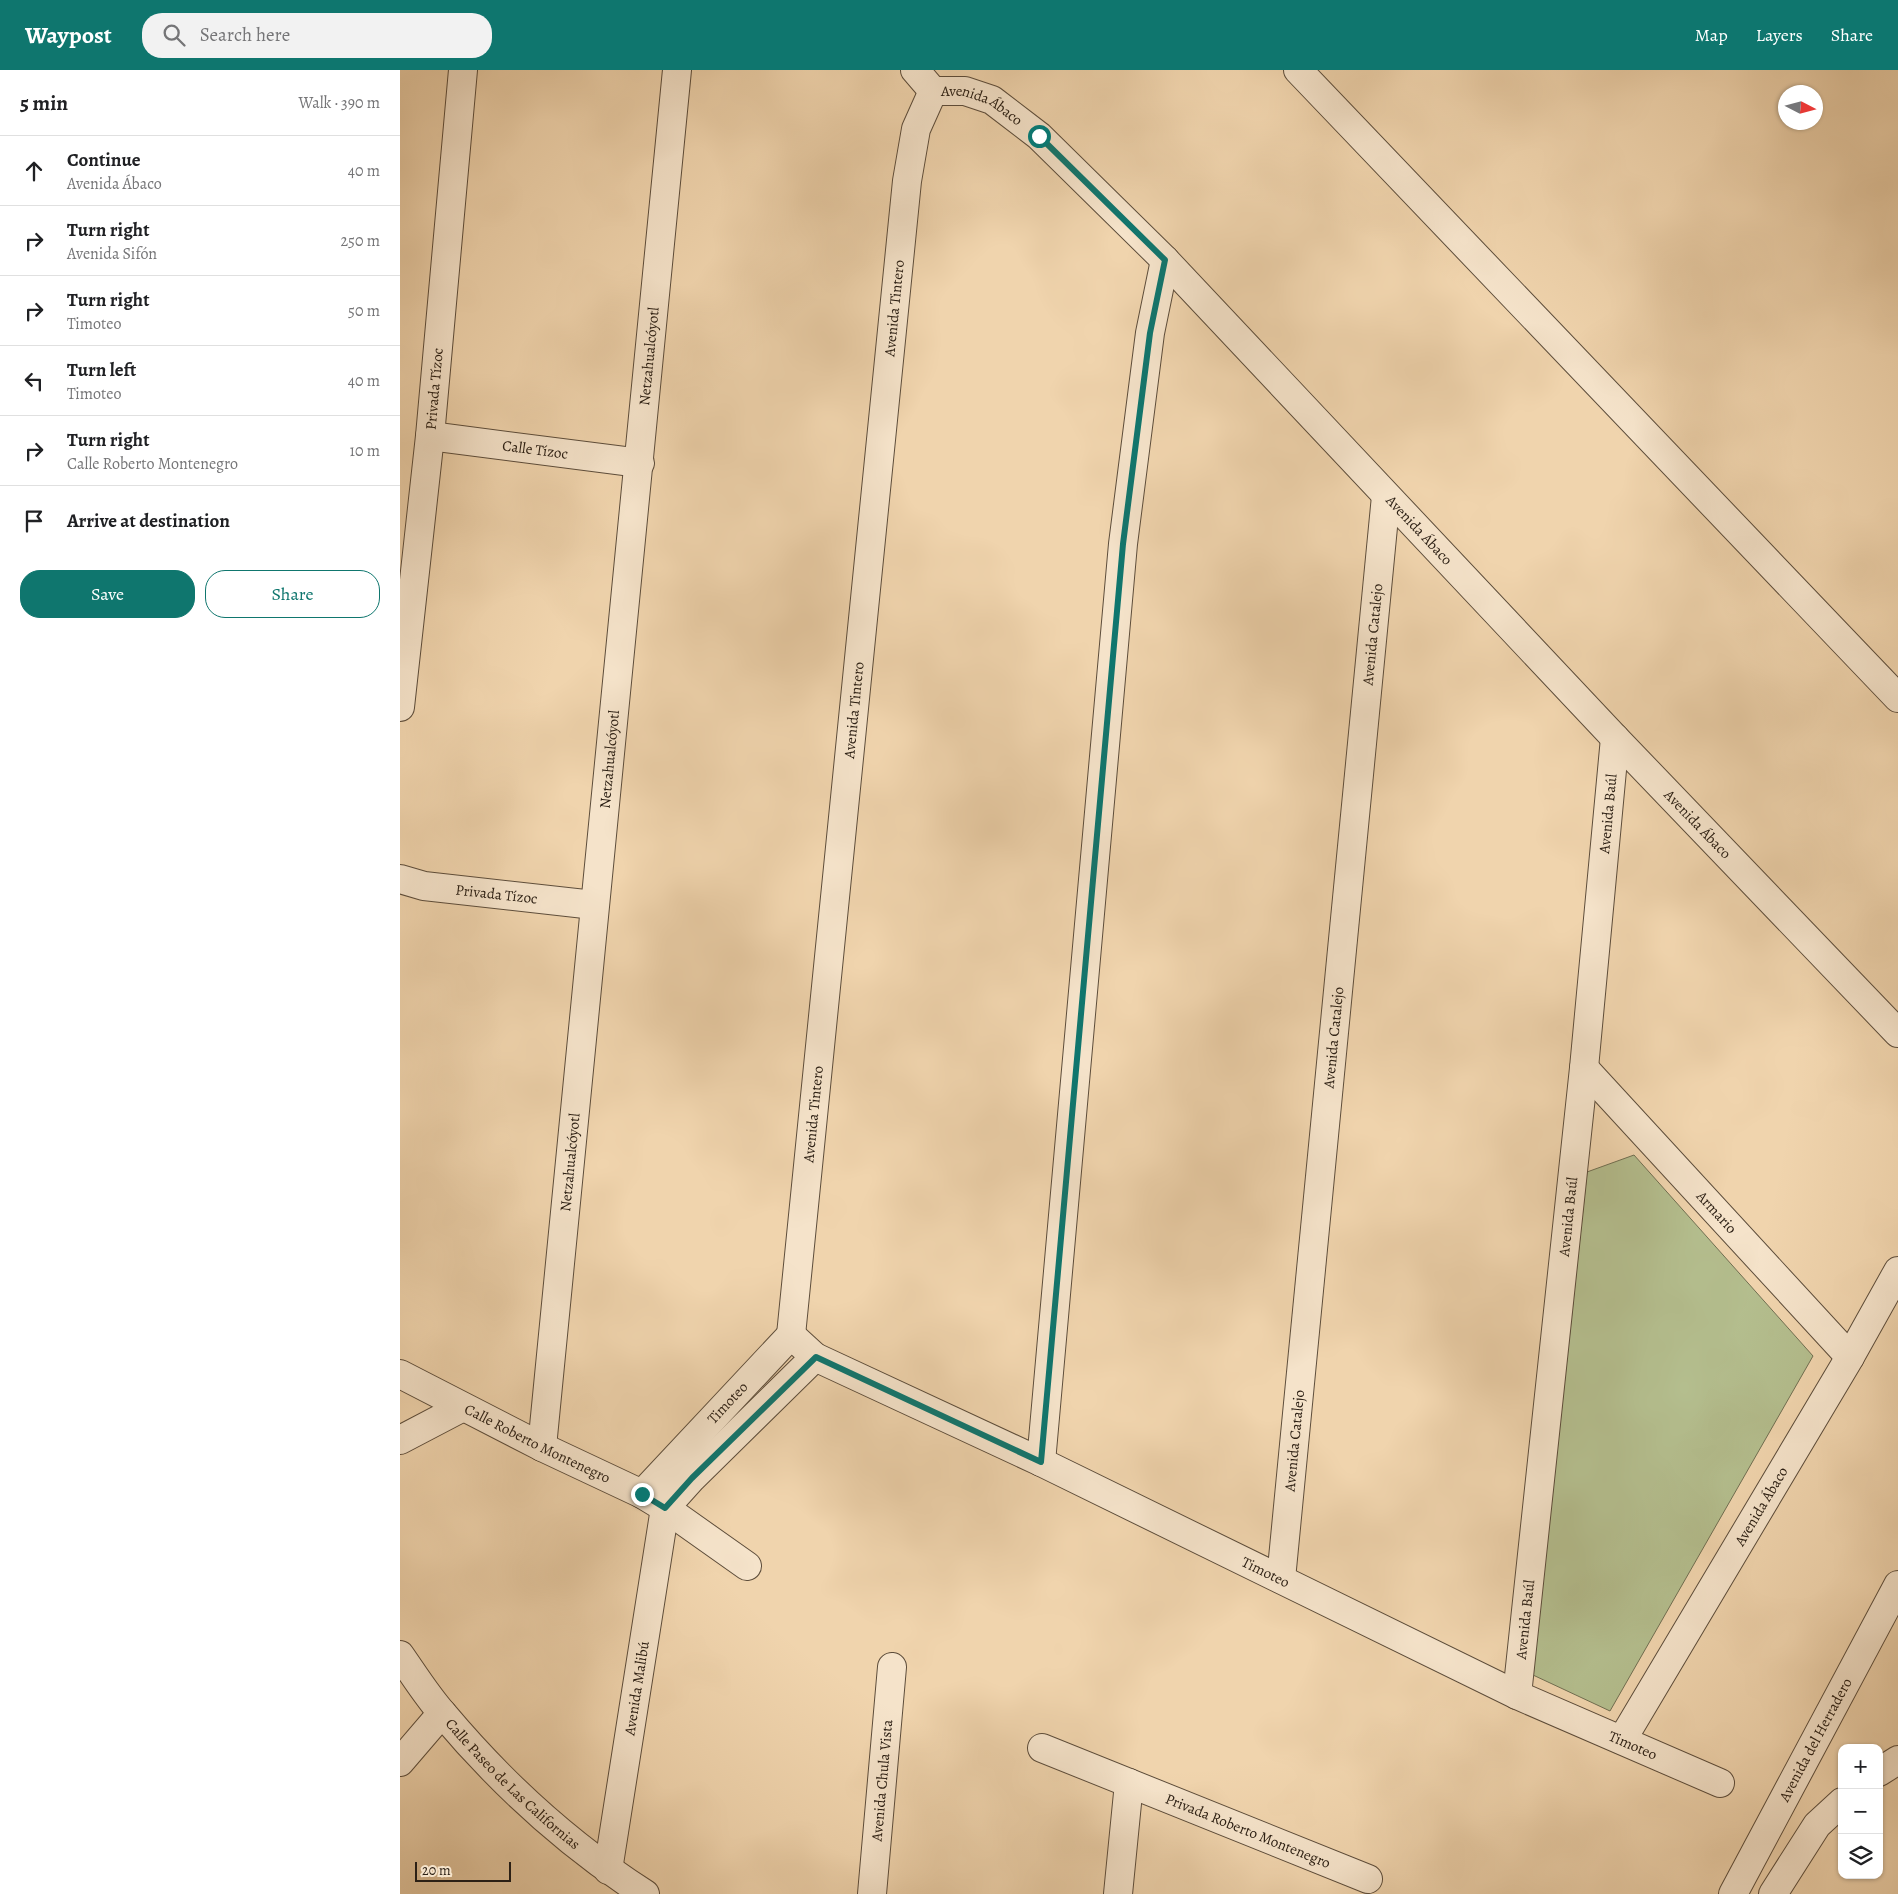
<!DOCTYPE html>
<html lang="en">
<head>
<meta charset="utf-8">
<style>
  :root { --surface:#fff; --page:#f2f2f2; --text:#202124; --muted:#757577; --line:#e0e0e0; --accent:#0f766e }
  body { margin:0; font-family:Alegreya,serif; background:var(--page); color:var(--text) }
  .controls { position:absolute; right:15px; bottom:15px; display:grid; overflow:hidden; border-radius:10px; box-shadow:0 1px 4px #0004 }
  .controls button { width:45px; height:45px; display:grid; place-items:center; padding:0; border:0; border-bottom:1px solid var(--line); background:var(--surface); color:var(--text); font:25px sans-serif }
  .compass { position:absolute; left:1378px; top:15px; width:45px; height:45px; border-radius:50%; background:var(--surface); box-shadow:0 1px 4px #0004; rotate:96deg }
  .scale { position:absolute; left:15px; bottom:12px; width:96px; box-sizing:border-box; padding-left:5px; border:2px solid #2c2015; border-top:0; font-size:14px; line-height:18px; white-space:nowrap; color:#2c2015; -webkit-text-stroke:4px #f5e3ca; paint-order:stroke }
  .stop { position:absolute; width:15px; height:15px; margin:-11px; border:4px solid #0f766e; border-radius:50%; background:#fff }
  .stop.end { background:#0f766e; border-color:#fff; box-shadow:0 1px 5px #0008 }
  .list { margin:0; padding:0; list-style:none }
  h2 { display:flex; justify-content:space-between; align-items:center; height:65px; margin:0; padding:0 20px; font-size:21px }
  h2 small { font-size:16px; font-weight:400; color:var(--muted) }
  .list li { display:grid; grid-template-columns:32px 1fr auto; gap:15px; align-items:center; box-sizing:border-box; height:70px; padding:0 20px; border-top:1px solid var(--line) }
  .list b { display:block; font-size:19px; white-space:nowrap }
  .list p { margin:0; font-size:16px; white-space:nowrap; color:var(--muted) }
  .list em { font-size:16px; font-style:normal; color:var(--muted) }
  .actions { display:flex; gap:10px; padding:15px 20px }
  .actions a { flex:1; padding:11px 0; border:1px solid var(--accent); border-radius:20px; text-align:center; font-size:18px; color:var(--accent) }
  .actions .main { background:var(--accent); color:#fff }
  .icon { flex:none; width:28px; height:28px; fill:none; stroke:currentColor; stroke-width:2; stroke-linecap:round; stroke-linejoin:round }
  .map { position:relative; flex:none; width:1498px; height:1824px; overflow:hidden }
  header { display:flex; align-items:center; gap:30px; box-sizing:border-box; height:70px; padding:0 25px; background:var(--accent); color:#fff }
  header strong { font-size:24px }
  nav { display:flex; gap:28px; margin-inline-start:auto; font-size:18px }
  .search { width:350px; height:45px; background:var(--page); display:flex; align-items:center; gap:12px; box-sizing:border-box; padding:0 18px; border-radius:20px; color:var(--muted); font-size:19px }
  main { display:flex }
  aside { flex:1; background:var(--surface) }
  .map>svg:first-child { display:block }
  .green { fill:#b4be8e; stroke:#706f52 }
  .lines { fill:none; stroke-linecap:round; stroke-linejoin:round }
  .minor-casing { stroke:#5d4d3b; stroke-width:30 }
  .minor { stroke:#f5e3ca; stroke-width:28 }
  .route { stroke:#0f766e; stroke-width:6 }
  .labels { text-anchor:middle; stroke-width:5; stroke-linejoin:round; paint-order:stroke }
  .street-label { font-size:15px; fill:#2c2015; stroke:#f5e3ca }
</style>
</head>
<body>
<header>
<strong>Waypost</strong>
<div class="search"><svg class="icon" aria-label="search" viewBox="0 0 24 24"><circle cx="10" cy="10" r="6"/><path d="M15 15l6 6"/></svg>Search here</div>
<nav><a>Map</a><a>Layers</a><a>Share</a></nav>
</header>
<main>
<aside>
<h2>5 min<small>Walk · 390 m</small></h2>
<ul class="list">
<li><svg class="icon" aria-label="ahead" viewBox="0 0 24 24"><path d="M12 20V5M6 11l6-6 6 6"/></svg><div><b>Continue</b><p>Avenida Ábaco</p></div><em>40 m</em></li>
<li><svg class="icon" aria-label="right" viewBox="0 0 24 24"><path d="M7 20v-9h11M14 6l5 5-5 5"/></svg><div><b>Turn right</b><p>Avenida Sifón</p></div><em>250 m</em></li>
<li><svg class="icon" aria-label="right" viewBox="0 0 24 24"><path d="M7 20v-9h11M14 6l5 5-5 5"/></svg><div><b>Turn right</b><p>Timoteo</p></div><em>50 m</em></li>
<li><svg class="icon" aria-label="left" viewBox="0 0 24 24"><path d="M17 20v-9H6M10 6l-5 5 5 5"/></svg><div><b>Turn left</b><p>Timoteo</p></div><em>40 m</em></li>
<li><svg class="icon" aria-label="right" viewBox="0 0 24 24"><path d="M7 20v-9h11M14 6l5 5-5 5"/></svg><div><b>Turn right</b><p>Calle Roberto Montenegro</p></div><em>10 m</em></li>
<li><svg class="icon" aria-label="arrive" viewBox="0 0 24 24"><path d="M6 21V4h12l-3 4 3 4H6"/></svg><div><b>Arrive at destination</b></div></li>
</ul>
<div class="actions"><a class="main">Save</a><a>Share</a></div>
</aside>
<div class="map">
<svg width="1498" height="1824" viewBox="0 0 1498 1824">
  <rect width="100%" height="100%" fill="#f0d4ad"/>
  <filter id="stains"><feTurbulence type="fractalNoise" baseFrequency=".004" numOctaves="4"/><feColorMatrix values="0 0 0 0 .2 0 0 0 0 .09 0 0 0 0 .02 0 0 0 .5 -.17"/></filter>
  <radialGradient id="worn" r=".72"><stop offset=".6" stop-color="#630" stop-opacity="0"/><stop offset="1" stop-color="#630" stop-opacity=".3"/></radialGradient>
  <!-- green -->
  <path class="green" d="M 1234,1085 L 1413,1286 L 1210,1641 L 1133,1605 L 1187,1102 Z"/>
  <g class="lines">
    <defs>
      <g id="minor">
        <path id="s1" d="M 515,0 L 533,21 L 565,21 L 592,30 L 639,66 L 765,190 L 1215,668 L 1498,963"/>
        <path d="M 898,0 L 1498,628"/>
        <path id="s2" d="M 30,366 L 240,393"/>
        <path id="s3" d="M 0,637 L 30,366 L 63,0"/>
        <path id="s4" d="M 0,809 L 24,816 L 194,835"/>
        <path id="s5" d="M 1184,998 L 1450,1287"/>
        <path id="s6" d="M 391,1265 L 507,111 L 516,59 L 533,21"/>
        <path id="s7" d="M 391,1265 L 415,1287 L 641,1392 L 1117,1625 L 1320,1713"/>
        <path id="s8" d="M 0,1304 L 142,1377 L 242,1424 L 265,1438 L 347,1496"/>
        <path d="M 0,1370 L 63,1337"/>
        <path id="s9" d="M 142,1377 L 277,0"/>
        <path d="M 641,1392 L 723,474 L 750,263 L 765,190"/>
        <path id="s10" d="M 242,1424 L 391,1265"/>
        <path id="s11" d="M 881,1509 L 986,426"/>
        <path id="s12" d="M 0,1585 C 14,1605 27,1626 43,1644 C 101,1713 170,1776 245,1824"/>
        <path id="s13" d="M 1117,1625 L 1184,998 L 1215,668"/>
        <path id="s14" d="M 1222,1670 L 1450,1287 L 1498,1201"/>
        <path id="s15" d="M 642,1678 L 968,1809"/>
        <path d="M 0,1692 L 42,1643"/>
        <path d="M 1479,1702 L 1498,1690"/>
        <path id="s16" d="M 208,1800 L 265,1438 L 292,1408 L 415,1287"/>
        <path id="s17" d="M 472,1824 L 492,1597"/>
        <path d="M 718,1824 L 729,1713"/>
        <path id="s18" d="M 1333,1824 L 1498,1515"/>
        <path d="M 1373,1824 L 1417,1755 L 1442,1732"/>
      </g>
    </defs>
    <!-- minor casing -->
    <use href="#minor" class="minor-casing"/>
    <!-- minor -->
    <use href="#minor" class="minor"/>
  </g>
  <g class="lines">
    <!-- route -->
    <path class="route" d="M 242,1424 L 265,1438 L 292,1408 L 416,1287 L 641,1392 L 723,474 L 750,263 L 765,190 L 639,66"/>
  </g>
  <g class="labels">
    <!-- street labels -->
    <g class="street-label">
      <text dy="5" stroke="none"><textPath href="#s1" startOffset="80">Avenida Ábaco</textPath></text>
      <text dy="5" stroke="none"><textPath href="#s6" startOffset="1032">Avenida Tintero</textPath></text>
      <text dy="5" stroke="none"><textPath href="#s9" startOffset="1096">Netzahualcóyotl</textPath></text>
      <text dy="5" stroke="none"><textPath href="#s3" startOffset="320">Privada Tízoc</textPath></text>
      <text dy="5" stroke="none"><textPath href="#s2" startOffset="106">Calle Tízoc</textPath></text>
      <text dy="5" stroke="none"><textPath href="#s1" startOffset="695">Avenida Ábaco</textPath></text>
      <text dy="5" stroke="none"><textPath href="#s11" startOffset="949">Avenida Catalejo</textPath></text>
      <text dy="5" stroke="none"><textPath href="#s6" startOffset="628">Avenida Tintero</textPath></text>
      <text dy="5" stroke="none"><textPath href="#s9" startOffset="691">Netzahualcóyotl</textPath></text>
      <text dy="5" stroke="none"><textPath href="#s13" startOffset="886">Avenida Baúl</textPath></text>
      <text dy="5" stroke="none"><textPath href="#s1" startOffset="1100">Avenida Ábaco</textPath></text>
      <text dy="5" stroke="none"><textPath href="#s4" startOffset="98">Privada Tízoc</textPath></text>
      <text dy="5" stroke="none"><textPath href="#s11" startOffset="544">Avenida Catalejo</textPath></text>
      <text dy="5" stroke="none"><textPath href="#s6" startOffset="222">Avenida Tintero</textPath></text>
      <text dy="5" stroke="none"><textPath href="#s9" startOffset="286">Netzahualcóyotl</textPath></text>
      <text dy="5" stroke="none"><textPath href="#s5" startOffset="196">Armario</textPath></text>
      <text dy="5" stroke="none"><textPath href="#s13" startOffset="481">Avenida Baúl</textPath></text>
      <text dy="5" stroke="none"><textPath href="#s10" startOffset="125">Timoteo</textPath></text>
      <text dy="5" stroke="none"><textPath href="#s11" startOffset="139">Avenida Catalejo</textPath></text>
      <text dy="5" stroke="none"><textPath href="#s8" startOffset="154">Calle Roberto Montenegro</textPath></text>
      <text dy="5" stroke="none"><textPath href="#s14" startOffset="272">Avenida Ábaco</textPath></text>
      <text dy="5" stroke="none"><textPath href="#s7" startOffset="532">Timoteo</textPath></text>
      <text dy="5" stroke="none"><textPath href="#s13" startOffset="76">Avenida Baúl</textPath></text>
      <text dy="5" stroke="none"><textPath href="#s16" startOffset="184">Avenida Malibú</textPath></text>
      <text dy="5" stroke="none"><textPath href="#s18" startOffset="175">Avenida del Herradero</textPath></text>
      <text dy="5" stroke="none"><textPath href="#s7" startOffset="938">Timoteo</textPath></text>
      <text dy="5" stroke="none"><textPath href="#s17" startOffset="114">Avenida Chula Vista</textPath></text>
      <text dy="5" stroke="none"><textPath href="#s12" startOffset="172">Calle Paseo de Las Californias</textPath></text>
      <text dy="5" stroke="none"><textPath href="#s15" startOffset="222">Privada Roberto Montenegro</textPath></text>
    </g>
  </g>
  <rect width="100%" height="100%" filter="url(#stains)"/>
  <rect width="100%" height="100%" fill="url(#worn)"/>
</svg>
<div class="controls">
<button>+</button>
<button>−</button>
<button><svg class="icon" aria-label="layers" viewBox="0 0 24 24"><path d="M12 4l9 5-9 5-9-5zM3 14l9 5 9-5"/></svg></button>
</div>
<svg class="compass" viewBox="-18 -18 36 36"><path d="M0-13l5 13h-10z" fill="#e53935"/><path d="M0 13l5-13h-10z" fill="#757577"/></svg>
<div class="scale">20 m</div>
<div class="stop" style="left:639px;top:66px"></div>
<div class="stop end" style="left:242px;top:1424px"></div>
</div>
</main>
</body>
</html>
